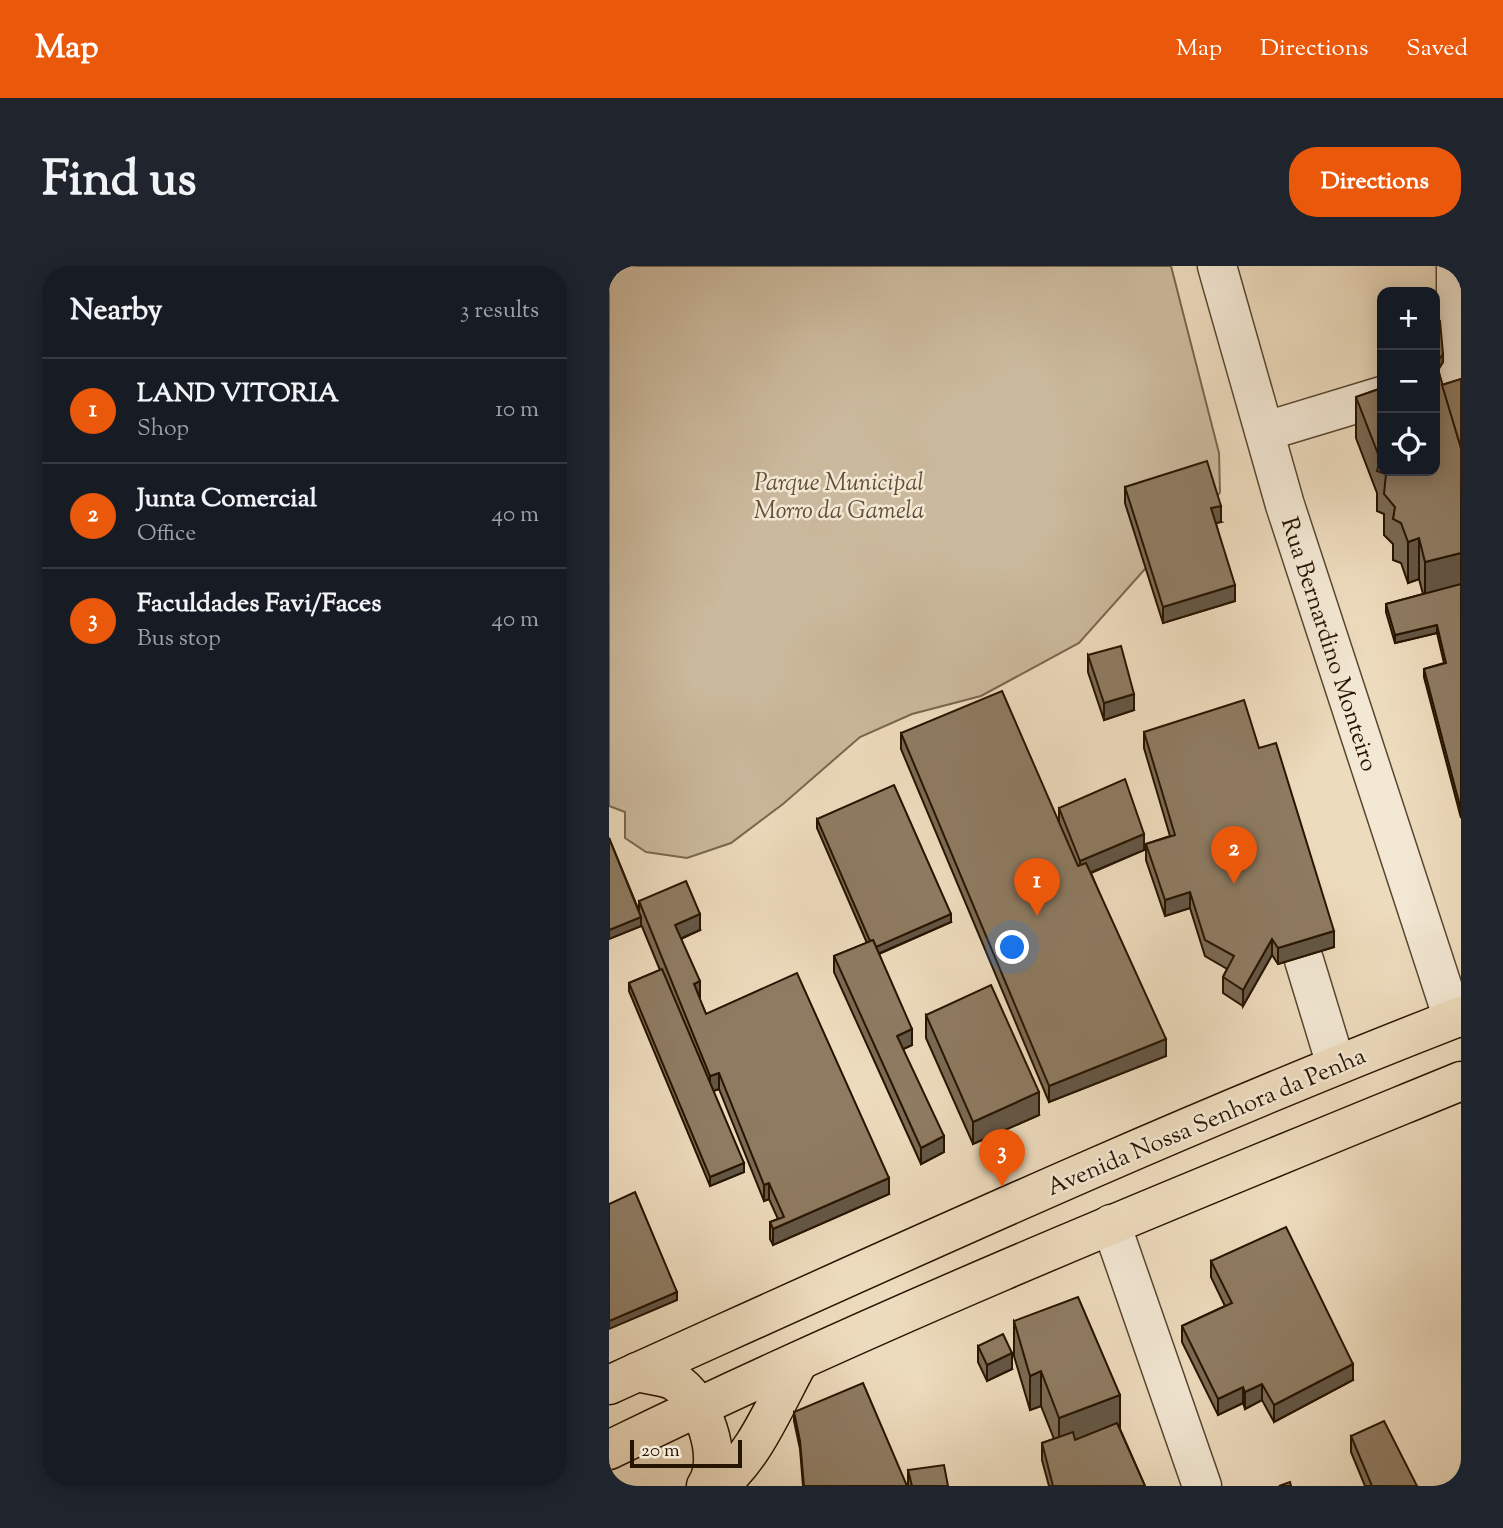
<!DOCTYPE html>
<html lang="en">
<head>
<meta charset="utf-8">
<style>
  :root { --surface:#171b24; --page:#20242c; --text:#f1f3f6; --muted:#9ea1a6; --line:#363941; --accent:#ea580c }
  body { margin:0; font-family:"Sorts Mill Goudy",serif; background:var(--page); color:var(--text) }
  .controls { position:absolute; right:21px; top:21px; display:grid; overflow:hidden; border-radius:14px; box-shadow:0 4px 18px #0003 }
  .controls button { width:63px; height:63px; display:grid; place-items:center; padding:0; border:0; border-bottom:2px solid var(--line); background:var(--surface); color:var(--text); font:35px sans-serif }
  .scale { position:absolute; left:21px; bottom:18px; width:112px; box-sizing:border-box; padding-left:7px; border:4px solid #271400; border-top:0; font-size:19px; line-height:24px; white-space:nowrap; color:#271400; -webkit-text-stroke:5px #f3e8d4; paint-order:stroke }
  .you { position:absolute; left:404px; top:682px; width:24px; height:24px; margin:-18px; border:5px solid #fff; border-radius:50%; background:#1a73e8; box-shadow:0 0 0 10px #1a73e833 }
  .badge { display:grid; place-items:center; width:46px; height:46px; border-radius:50%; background:var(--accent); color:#fff; font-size:23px; font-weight:700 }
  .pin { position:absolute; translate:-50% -58px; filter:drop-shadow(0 2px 4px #0008) }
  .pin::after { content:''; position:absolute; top:37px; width:24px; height:21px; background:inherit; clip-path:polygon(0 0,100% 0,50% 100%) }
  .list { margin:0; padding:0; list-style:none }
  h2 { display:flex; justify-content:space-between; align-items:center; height:91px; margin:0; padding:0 28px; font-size:30px }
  h2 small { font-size:23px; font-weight:400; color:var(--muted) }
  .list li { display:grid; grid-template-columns:46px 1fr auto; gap:21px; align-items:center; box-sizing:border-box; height:105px; padding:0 28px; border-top:2px solid var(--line) }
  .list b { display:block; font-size:26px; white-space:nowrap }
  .list p { margin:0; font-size:23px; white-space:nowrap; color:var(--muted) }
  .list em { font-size:23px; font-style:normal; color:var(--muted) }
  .icon { flex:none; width:38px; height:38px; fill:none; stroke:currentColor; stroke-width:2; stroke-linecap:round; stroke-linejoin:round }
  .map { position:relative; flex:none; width:852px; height:1220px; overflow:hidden; border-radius:28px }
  header { display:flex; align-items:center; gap:42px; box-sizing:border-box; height:98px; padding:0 35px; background:var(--accent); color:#fff }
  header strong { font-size:33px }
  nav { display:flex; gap:38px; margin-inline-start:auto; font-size:24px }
  .intro { display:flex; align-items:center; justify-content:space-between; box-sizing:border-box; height:168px; padding:0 42px }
  h1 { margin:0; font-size:49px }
  .button { padding:18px 32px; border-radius:28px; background:var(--accent); color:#fff; font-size:24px; font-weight:700 }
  main { display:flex; gap:42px; padding:0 42px }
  aside { flex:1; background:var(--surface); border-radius:28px; box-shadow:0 4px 18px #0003 }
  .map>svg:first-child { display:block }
  .green { fill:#cbb99d; stroke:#79664e; stroke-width:2 }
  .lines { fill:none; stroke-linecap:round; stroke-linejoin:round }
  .minor-casing { stroke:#58462f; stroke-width:41 }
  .major-casing { stroke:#271400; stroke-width:41 }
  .minor { stroke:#f3e8d4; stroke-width:38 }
  .major { stroke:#eddbbd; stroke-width:38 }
  .wall { fill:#7a6a54; stroke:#271400; stroke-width:2 }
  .shaded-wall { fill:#635645; stroke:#271400; stroke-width:2 }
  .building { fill:#8e7b62; stroke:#271400; stroke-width:2 }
  .labels { text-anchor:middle; stroke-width:5; stroke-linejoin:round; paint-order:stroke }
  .park-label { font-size:24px; font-style:italic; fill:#604e37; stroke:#f3e8d4 }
  .street-label { font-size:24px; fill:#271400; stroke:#f3e8d4 }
</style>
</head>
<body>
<header>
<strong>Map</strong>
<nav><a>Map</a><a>Directions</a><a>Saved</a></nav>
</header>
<div class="intro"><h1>Find us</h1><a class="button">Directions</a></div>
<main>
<aside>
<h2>Nearby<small>3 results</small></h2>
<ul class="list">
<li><span class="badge">1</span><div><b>LAND VITORIA</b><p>Shop</p></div><em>10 m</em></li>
<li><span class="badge">2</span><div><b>Junta Comercial</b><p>Office</p></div><em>40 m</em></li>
<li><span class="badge">3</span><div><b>Faculdades Favi/Faces</b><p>Bus stop</p></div><em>40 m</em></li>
</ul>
</aside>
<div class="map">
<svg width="852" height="1220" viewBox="0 0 852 1220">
  <rect width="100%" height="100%" fill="#eddbbd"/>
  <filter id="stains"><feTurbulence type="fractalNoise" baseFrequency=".00286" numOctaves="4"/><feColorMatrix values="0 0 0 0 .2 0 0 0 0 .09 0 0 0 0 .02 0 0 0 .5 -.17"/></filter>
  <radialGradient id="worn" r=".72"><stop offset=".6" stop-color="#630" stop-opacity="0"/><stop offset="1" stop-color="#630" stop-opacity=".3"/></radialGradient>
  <!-- green -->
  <path class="green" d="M 0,0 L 562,0 L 610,187 L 611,226 L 591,260 L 552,285 L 470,377 L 372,430 L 303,448 L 251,471 L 174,538 L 122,577 L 78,592 L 37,586 L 16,572 L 16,546 L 0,540 Z"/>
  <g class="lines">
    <defs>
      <g id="minor">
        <path d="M 608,0 L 676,239 L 844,753"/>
        <path d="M 826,114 L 847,108 L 847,0"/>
        <path d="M 657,165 L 773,130"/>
        <path d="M 695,694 L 727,799"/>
        <path d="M 502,958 L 593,1220"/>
      </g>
      <g id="major">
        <path d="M 28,1106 C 39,1109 56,1110 65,1115 C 94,1132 116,1192 97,1220"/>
        <path d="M 0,1119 C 282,992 563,862 852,750"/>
        <path d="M 0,1184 C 278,1048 566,932 852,815"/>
        <path d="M 109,1220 C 146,1191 167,1136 190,1095"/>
      </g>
    </defs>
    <!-- minor casing -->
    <use href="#minor" class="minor-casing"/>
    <!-- major casing -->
    <use href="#major" class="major-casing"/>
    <!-- minor -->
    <use href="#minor" class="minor"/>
    <!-- major -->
    <use href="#major" class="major"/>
  </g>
  <!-- wall -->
  <g class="wall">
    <path d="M 826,56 L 834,96 L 829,104 L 833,119 L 852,113 L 852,552 L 815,411 L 815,403 L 835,397 L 828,367 L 786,377 L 777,346 L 777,338 L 814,328 L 810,313 L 799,317 L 792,297 L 784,294 L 784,278 L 775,269 L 775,248 L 768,245 L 768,227 L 747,172 L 747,131 L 773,122 L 773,205 Z"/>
    <path d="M 516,221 L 612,256 L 607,257 L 626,335 L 554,357 L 516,237 Z"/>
    <path d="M 479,389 L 525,444 L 495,454 L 479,406 Z"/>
    <path d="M 535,466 L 650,482 L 725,681 L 669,698 L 663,689 L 634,740 L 614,727 L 614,711 L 618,703 L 596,690 L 581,642 L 556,650 L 537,594 L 537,578 L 561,570 L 535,482 Z"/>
    <path d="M 292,467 L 450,557 L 450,542 L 535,584 L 482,607 L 557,790 L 440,836 L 292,483 Z"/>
    <path d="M 208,553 L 342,656 L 270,688 L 303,779 L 294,783 L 335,886 L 312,898 L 225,706 L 225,690 L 258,677 L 208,562 Z"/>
    <path d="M 0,572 L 30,645 L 30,635 L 91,664 L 72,673 L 90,732 L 97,748 L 280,928 L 164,979 L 161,973 L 161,956 L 169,953 L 160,933 L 155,935 L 110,823 L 104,825 L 135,906 L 101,920 L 20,725 L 20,717 L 51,704 L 32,658 L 32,660 L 0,673 Z"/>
    <path d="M 317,749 L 430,849 L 364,878 L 317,772 Z"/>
    <path d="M 602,995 L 744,1114 L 665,1156 L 653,1134 L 636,1143 L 634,1137 L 609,1149 L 573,1076 L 573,1060 L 616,1040 L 602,1011 Z"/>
    <path d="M 405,1055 L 511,1163 L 536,1220 L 440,1220 L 433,1194 L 433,1177 L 445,1173 L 432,1140 L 421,1144 L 405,1090 Z"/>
    <path d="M 369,1080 L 403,1103 L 378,1115 L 369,1096 Z"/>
    <path d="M 185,1146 L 298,1220 L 194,1220 L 191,1183 L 185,1155 Z"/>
    <path d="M 742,1170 L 808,1220 L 756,1220 L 742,1186 Z"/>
    <path d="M 299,1204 L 339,1220 L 299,1220 Z"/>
  </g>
  <!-- shaded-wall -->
  <g class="shaded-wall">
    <path d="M 834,88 L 834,96 L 829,104 L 826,105 L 826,96 Z"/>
    <path d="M 612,240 L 612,256 L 602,258 L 602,242 Z"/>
    <path d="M 810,272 L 810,313 L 799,317 L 799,276 Z"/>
    <path d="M 852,287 L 852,327 L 816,336 L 816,296 Z"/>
    <path d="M 626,319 L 626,335 L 554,357 L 554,341 Z"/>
    <path d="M 828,359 L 828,367 L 786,377 L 786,369 Z"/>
    <path d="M 525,428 L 525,444 L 495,454 L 495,437 Z"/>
    <path d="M 535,568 L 535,584 L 471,611 L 471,595 Z"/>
    <path d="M 581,626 L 581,642 L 556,650 L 556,634 Z"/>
    <path d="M 91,648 L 91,664 L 66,675 L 66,659 Z"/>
    <path d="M 342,648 L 342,656 L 264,690 L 264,682 Z"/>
    <path d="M 32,651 L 32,660 L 0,673 L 0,664 Z"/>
    <path d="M 725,665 L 725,681 L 669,698 L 669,682 Z"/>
    <path d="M 663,673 L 663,689 L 634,740 L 634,724 Z"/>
    <path d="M 91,715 L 91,732 L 85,718 Z"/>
    <path d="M 303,763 L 303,779 L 288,786 L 288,770 Z"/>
    <path d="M 557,773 L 557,790 L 440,836 L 440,820 Z"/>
    <path d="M 110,807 L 110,823 L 101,826 L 101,810 Z"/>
    <path d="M 430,826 L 430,849 L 364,878 L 364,856 Z"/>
    <path d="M 335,870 L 335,886 L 312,898 L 312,882 Z"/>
    <path d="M 135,897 L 135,906 L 101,920 L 101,911 Z"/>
    <path d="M 280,912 L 280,928 L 164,979 L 164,963 Z"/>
    <path d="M 160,917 L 160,933 L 155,935 L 155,919 Z"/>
    <path d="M 68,1026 L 68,1034 L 0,1063 L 0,1055 Z"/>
    <path d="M 403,1087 L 403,1103 L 378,1115 L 378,1099 Z"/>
    <path d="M 744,1098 L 744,1114 L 665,1156 L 665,1139 Z"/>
    <path d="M 432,1105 L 432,1140 L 421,1144 L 421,1110 Z"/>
    <path d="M 653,1118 L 653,1134 L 636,1143 L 636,1126 Z"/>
    <path d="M 634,1121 L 634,1137 L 609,1149 L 609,1133 Z"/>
    <path d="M 511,1129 L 511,1163 L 450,1187 L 450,1152 Z"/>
  </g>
  <!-- building -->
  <g class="building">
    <path d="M 831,55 L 834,88 L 829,95 L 826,96 L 826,56 Z"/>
    <path d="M 829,103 L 852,182 L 852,287 L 816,296 L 810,272 L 799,276 L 792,257 L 784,253 L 786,241 L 775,228 L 777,208 L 768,205 L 771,193 L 747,131 L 773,122 L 773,205 L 826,205 L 826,104 Z"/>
    <path d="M 852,113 L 852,182 L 833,119 Z"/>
    <path d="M 598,195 L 612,240 L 602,242 L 626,319 L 554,341 L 516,221 Z"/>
    <path d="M 852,318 L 852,544 L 815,403 L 837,397 L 828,359 L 786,369 L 777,338 Z"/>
    <path d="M 512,380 L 525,428 L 495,437 L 479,389 Z"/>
    <path d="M 393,425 L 469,600 L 477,597 L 557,773 L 440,820 L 292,467 Z"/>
    <path d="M 635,434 L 650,482 L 667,477 L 725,665 L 669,682 L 663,673 L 634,724 L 614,711 L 625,690 L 596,674 L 581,626 L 556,634 L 537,578 L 566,569 L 535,466 Z"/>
    <path d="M 516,513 L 535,568 L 471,595 L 450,542 Z"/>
    <path d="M 285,519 L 342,648 L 267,681 L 264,674 L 261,675 L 208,553 Z"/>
    <path d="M 0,572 L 32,651 L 0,664 Z"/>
    <path d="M 77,615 L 91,648 L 66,659 L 91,715 L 85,718 L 97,748 L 188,707 L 280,912 L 164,963 L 161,956 L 175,951 L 160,917 L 155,919 L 110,807 L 101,810 L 30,635 Z"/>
    <path d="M 264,674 L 303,763 L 288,770 L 335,870 L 312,882 L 225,690 Z"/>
    <path d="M 53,703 L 135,897 L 101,911 L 20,717 Z"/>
    <path d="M 382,719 L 430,826 L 364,856 L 317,749 Z"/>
    <path d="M 26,926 L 68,1026 L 0,1055 L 0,938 Z"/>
    <path d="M 677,961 L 744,1098 L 665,1139 L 653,1118 L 636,1126 L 634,1121 L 609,1133 L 573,1060 L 623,1037 L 602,995 Z"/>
    <path d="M 469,1031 L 511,1129 L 450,1152 L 432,1105 L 421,1110 L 405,1055 Z"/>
    <path d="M 394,1068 L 403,1087 L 378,1099 L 369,1080 Z"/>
    <path d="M 254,1117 L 298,1220 L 195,1220 L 191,1175 L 185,1146 Z"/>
    <path d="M 775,1155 L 808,1220 L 763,1220 L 742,1170 Z"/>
    <path d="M 508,1157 L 536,1220 L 444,1220 L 433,1177 L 464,1166 L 466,1174 Z"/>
    <path d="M 335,1199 L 339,1220 L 303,1220 L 299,1204 Z"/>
    <path d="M 681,1216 L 682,1220 L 670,1220 Z"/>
  </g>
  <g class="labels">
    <!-- park labels -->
    <g class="park-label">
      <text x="230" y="224">Parque Municipal<tspan x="230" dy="28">Morro da Gamela</tspan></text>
    </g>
    <!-- street labels -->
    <g class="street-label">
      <text transform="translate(721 378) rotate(72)" y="8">Rua Bernardino Monteiro</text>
      <text transform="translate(597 855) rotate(-23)" y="8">Avenida Nossa Senhora da Penha</text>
    </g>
  </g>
  <rect width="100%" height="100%" filter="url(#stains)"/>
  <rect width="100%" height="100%" fill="url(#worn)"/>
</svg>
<div class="controls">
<button>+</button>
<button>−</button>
<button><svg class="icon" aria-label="locate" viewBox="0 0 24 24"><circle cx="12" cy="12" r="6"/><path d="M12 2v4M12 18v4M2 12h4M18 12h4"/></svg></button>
</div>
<div class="scale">20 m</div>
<div class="you"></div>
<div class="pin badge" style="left:428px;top:650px">1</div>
<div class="pin badge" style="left:625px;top:618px">2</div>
<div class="pin badge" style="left:393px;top:921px">3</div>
</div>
</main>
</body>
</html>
